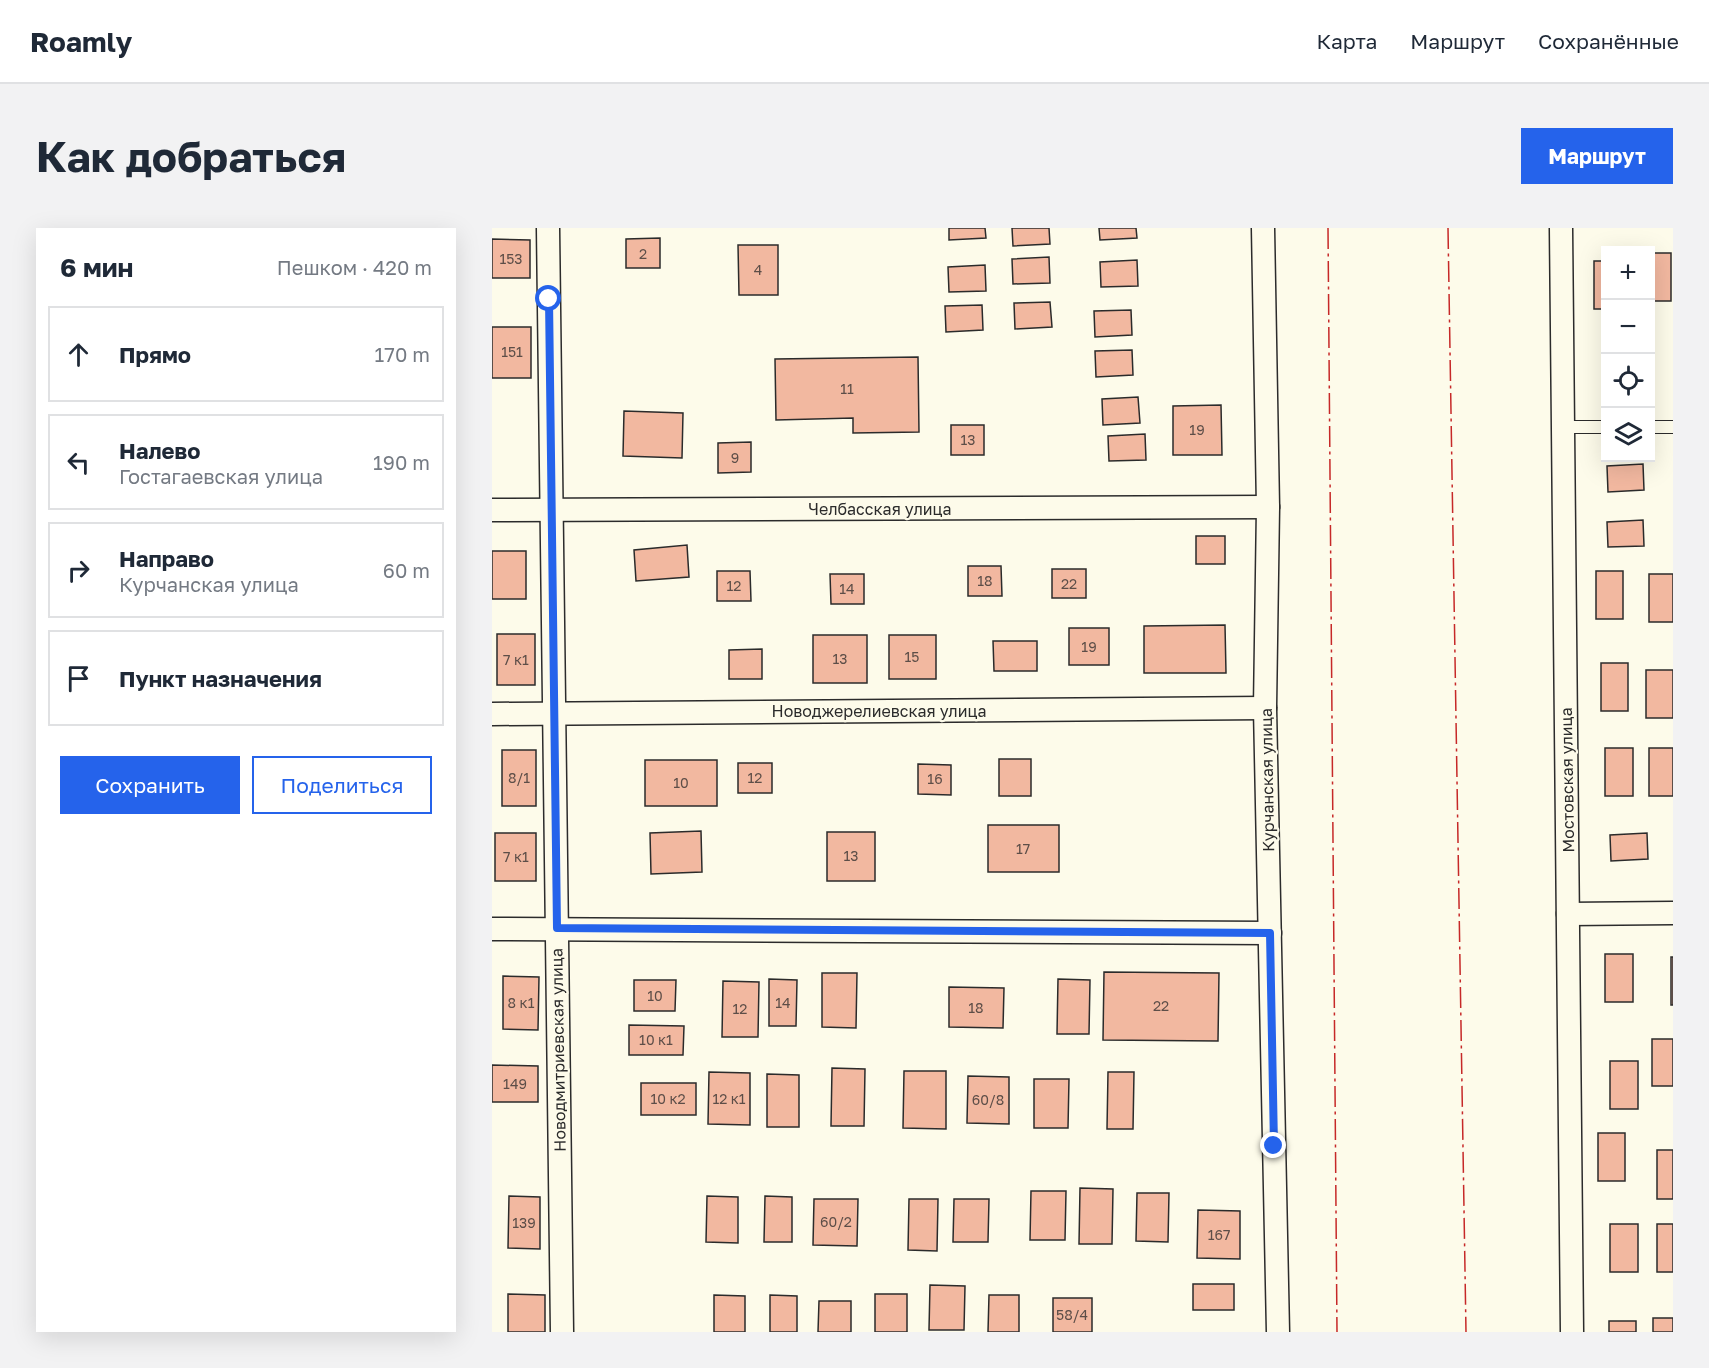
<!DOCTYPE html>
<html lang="ru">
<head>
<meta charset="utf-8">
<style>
  :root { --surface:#fff; --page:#f2f2f3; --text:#1f2937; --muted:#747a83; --line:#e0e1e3; --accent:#2563eb }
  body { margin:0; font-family:"Golos Text",sans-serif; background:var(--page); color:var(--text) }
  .controls { position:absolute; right:18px; top:18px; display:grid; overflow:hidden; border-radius:0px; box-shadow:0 6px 24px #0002 }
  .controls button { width:54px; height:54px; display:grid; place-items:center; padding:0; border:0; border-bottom:2px solid var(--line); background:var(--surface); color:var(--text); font:30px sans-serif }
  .stop { position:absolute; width:18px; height:18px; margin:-14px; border:4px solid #2563eb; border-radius:50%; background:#fff }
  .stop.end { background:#2563eb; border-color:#fff; box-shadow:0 2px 6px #0008 }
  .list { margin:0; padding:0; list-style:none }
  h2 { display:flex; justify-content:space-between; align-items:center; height:78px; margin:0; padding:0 24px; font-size:26px }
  h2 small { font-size:20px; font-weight:400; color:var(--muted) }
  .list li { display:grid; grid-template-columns:39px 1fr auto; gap:18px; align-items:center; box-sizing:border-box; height:96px; margin:0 12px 12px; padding:0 12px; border:2px solid var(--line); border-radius:0px }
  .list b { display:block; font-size:22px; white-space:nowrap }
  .list p { margin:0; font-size:20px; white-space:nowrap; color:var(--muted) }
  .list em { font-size:20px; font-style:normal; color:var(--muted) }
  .actions { display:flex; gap:12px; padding:18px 24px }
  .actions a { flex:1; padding:14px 0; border:2px solid var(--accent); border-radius:0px; text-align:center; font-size:21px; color:var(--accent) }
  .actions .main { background:var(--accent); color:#fff }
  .icon { flex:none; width:33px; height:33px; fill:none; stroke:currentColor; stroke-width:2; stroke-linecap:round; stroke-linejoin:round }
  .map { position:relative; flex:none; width:1181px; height:1104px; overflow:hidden; border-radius:0px }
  header { display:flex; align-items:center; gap:36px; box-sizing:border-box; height:84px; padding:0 30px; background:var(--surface); border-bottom:2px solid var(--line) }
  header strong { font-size:28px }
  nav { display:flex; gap:33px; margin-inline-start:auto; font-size:21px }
  .intro { display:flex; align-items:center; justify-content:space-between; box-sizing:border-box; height:144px; padding:0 36px }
  h1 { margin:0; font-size:42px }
  .button { padding:15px 27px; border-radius:0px; background:var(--accent); color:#fff; font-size:21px; font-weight:700 }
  main { display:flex; gap:36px; padding:0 36px }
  aside { flex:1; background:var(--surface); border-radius:0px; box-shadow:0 6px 24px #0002 }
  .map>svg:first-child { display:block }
  .building { fill:#f2b8a0; stroke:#2b2b2b; stroke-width:1.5 }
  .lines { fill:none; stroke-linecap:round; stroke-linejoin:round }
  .lane-casing { stroke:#2b2b2b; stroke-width:14 }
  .street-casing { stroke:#2b2b2b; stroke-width:25 }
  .lane { stroke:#fdfbea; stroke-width:12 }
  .street { stroke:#fdfbea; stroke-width:22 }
  .power { stroke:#c62828; stroke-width:1.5; stroke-dasharray:21 4.5 3 4.5; stroke-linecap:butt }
  .route { stroke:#2563eb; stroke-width:8 }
  .labels { text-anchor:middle; stroke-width:4.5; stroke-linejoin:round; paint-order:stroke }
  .number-label { font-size:14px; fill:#5d4e48 }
  .street-label { font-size:16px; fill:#2b2b2b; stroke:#fdfbea }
</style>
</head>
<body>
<header>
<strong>Roamly</strong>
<nav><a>Карта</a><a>Маршрут</a><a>Сохранённые</a></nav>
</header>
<div class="intro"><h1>Как добраться</h1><a class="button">Маршрут</a></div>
<main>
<aside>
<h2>6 мин<small>Пешком · 420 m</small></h2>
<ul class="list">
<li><svg class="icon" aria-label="ahead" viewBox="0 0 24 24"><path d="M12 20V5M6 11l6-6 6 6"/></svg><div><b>Прямо</b></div><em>170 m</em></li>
<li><svg class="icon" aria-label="left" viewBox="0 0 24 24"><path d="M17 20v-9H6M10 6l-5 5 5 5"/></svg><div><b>Налево</b><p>Гостагаевская улица</p></div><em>190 m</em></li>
<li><svg class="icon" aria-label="right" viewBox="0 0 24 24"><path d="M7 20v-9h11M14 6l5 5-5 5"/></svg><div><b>Направо</b><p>Курчанская улица</p></div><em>60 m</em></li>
<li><svg class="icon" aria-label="arrive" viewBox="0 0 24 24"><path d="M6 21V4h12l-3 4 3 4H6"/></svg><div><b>Пункт назначения</b></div></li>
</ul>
<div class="actions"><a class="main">Сохранить</a><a>Поделиться</a></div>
</aside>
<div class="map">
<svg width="1181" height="1104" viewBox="0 0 1181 1104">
  <rect width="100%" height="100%" fill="#fdfbea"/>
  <!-- building -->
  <g class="building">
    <path d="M 457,0 L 493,0 L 494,10 L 457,12 Z"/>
    <path d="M 520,0 L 557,0 L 558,16 L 521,18 Z"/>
    <path d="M 607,0 L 644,0 L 645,10 L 608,12 Z"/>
    <path d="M 168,10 L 168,40 L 134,40 L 134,11 Z"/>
    <path d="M 0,11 L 38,12 L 38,50 L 0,50 Z"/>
    <path d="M 246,17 L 286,17 L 286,67 L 247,67 Z"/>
    <rect x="1158" y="25" width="21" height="48"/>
    <path d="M 557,29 L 558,55 L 521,56 L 520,31 Z"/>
    <path d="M 645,32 L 646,58 L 609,59 L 608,34 Z"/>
    <rect x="1102" y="33" width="12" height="48"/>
    <path d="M 493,37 L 494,63 L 457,64 L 456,39 Z"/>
    <path d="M 558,74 L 560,99 L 523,101 L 522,75 Z"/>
    <path d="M 490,77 L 491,102 L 454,104 L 453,78 Z"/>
    <path d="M 639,82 L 640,107 L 603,109 L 602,83 Z"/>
    <rect x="0" y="99" width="39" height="51"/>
    <path d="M 640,122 L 641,147 L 604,149 L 603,123 Z"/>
    <path d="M 426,129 L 427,204 L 361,205 L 361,190 L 284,192 L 283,131 Z"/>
    <path d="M 646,169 L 648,195 L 611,197 L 610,171 Z"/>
    <path d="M 729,177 L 730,227 L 681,227 L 681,178 Z"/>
    <path d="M 132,183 L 191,185 L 190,230 L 131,228 Z"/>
    <rect x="459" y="197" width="33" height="30"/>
    <path d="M 653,206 L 654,232 L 617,233 L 616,208 Z"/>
    <path d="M 259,214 L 259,244 L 226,245 L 226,215 Z"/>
    <path d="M 1151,236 L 1152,262 L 1116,264 L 1115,238 Z"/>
    <path d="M 1151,292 L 1152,318 L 1116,319 L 1115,294 Z"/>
    <rect x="704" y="308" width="29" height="28"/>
    <path d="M 195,317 L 197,349 L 144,353 L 142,322 Z"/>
    <rect x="0" y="323" width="34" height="48"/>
    <path d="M 476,338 L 509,338 L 510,368 L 476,368 Z"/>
    <rect x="560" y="341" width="34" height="29"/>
    <path d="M 225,343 L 258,343 L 259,373 L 225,373 Z"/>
    <rect x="1104" y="343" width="27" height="48"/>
    <path d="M 338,346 L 372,346 L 372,376 L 339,376 Z"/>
    <rect x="1157" y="346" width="24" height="48"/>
    <path d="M 733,397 L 734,445 L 652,445 L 652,398 Z"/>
    <rect x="577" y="400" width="40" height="37"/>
    <rect x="5" y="406" width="38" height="51"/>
    <rect x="321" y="407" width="54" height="48"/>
    <rect x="397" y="407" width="47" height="44"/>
    <path d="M 501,413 L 545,413 L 545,443 L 502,443 Z"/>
    <path d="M 270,421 L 270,451 L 237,451 L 237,422 Z"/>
    <rect x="1109" y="435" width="27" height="48"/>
    <rect x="1154" y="442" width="27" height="48"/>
    <rect x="1113" y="520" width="28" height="48"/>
    <rect x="1157" y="520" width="24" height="48"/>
    <rect x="10" y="522" width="34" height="56"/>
    <rect x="507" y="531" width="32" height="37"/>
    <rect x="153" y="532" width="72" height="46"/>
    <rect x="246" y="535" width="34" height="30"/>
    <path d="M 426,536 L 459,537 L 459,567 L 426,566 Z"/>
    <rect x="496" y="597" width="71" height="47"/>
    <path d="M 209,603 L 210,644 L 159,646 L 158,605 Z"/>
    <rect x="335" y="604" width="48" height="49"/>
    <rect x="3" y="605" width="41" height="48"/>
    <path d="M 1155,605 L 1156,631 L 1119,633 L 1118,607 Z"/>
    <rect x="1113" y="726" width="28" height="48"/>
    <rect x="1179" y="729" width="2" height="48"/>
    <path d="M 612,744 L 727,745 L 726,813 L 611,812 Z"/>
    <path d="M 330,745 L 365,745 L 364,800 L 330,799 Z"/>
    <path d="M 11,748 L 47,749 L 46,802 L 11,801 Z"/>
    <path d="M 277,751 L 305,752 L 304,798 L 277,798 Z"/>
    <path d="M 566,751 L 598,752 L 597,806 L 565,806 Z"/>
    <path d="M 142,752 L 184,752 L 183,783 L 142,783 Z"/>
    <path d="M 231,753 L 267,754 L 266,809 L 230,809 Z"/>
    <path d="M 457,759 L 512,760 L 511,800 L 457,799 Z"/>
    <path d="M 137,797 L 192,798 L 191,827 L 137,827 Z"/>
    <rect x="1160" y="811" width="21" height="47"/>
    <rect x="1118" y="833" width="28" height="48"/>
    <path d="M 0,837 L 46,838 L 46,874 L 0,874 Z"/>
    <path d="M 340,840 L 373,841 L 372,898 L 339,898 Z"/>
    <path d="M 412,843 L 454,843 L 454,901 L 411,900 Z"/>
    <path d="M 217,844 L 258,845 L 258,897 L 216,896 Z"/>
    <path d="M 616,844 L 642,844 L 641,901 L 615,901 Z"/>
    <path d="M 275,846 L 307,847 L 307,899 L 275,899 Z"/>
    <path d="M 476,848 L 517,849 L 517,896 L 475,895 Z"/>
    <path d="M 542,851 L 577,851 L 576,900 L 542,900 Z"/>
    <rect x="149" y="855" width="55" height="32"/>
    <rect x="1106" y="905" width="27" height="48"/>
    <rect x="1165" y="922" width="16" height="49"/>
    <path d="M 588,960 L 621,961 L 620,1016 L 587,1016 Z"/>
    <path d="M 539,963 L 574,963 L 573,1012 L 538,1012 Z"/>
    <path d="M 645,965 L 677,965 L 676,1014 L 644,1013 Z"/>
    <path d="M 17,968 L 48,969 L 48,1021 L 16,1020 Z"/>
    <path d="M 215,968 L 246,969 L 246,1015 L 214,1014 Z"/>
    <path d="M 273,968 L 300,969 L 300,1014 L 272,1014 Z"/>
    <path d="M 322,971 L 366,971 L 365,1018 L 321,1017 Z"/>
    <path d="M 417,971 L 446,971 L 445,1023 L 416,1022 Z"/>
    <path d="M 462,971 L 497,971 L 496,1014 L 461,1014 Z"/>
    <path d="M 706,982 L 748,983 L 748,1031 L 705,1030 Z"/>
    <rect x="1118" y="996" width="28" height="48"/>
    <rect x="1165" y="996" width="16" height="48"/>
    <rect x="701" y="1056" width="41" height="26"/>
    <path d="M 438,1057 L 473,1058 L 472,1102 L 437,1102 Z"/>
    <path d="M 16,1066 L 53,1067 L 53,1104 L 16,1104 Z"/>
    <rect x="383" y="1066" width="32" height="38"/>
    <path d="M 222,1067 L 253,1068 L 253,1104 L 222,1104 Z"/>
    <path d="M 278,1067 L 305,1068 L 305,1104 L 278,1104 Z"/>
    <path d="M 497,1067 L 527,1067 L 527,1104 L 496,1104 Z"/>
    <rect x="561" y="1070" width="39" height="34"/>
    <path d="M 327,1073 L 359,1073 L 359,1104 L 326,1104 Z"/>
    <rect x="1161" y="1090" width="20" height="14"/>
    <rect x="1117" y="1093" width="27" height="11"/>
  </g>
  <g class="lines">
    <defs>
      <g id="lane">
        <path d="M 1071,199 L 1114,199"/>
        <path d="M 1158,199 L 1181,199"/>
      </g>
      <g id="street">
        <path d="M 56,0 L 70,1104"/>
        <path d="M 771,0 L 776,279 L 773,480 L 786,1104"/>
        <path d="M 1069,0 L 1080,1104"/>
        <path d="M 0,282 L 776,279"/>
        <path d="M 0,486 L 773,480"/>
        <path d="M 1076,686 L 1181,685"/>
        <path d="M 0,701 L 778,705"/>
      </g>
    </defs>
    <!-- lane casing -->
    <use href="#lane" class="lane-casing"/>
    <!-- street casing -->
    <use href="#street" class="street-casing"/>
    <!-- lane -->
    <use href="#lane" class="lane"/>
    <!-- street -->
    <use href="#street" class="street"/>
    <!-- power -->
    <g class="power">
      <path d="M 836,0 L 845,1104"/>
      <path d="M 956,0 L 974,1104"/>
    </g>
  </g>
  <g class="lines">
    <!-- route -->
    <path class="route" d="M 57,71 L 65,700 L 778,705 L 782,918"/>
  </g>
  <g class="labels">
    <!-- number labels -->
    <g class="number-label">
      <text x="151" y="31">2</text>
      <text x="19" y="36">153</text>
      <text x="266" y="47">4</text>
      <text x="20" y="129">151</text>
      <text x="355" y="166">11</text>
      <text x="705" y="207">19</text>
      <text x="476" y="217">13</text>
      <text x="243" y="235">9</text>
      <text x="493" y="358">18</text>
      <text x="577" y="361">22</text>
      <text x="242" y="363">12</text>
      <text x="355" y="366">14</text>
      <text x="597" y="424">19</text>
      <text x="420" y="434">15</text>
      <text x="348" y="436">13</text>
      <text x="24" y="437">7 к1</text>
      <text x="27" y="555">8/1</text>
      <text x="263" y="555">12</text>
      <text x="443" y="556">16</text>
      <text x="189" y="560">10</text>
      <text x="531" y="626">17</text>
      <text x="359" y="633">13</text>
      <text x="24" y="634">7 к1</text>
      <text x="163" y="773">10</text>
      <text x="29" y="780">8 к1</text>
      <text x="291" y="780">14</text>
      <text x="669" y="783">22</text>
      <text x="484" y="785">18</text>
      <text x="248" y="786">12</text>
      <text x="164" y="817">10 к1</text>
      <text x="23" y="861">149</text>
      <text x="176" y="876">10 к2</text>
      <text x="237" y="876">12 к1</text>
      <text x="496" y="877">60/8</text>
      <text x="344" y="999">60/2</text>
      <text x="32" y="1000">139</text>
      <text x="727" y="1012">167</text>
      <text x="580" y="1092">58/4</text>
    </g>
    <!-- street labels -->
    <g class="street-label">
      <text x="388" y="287">Челбасская улица</text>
      <text x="387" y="489">Новоджерелиевская улица</text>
      <text transform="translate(775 552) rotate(-91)" y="6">Курчанская улица</text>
      <text transform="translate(1075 552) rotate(-91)" y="6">Мостовская улица</text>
      <text transform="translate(66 822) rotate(-91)" y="6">Новодмитриевская улица</text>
    </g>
  </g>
</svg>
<div class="controls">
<button>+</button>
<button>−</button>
<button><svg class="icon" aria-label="locate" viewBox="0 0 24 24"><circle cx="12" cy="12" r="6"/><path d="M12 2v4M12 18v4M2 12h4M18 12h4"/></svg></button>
<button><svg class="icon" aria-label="layers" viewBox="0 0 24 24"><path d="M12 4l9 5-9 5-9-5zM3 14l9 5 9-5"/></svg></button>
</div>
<div class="stop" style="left:57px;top:71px"></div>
<div class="stop end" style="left:782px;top:918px"></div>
</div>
</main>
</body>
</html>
